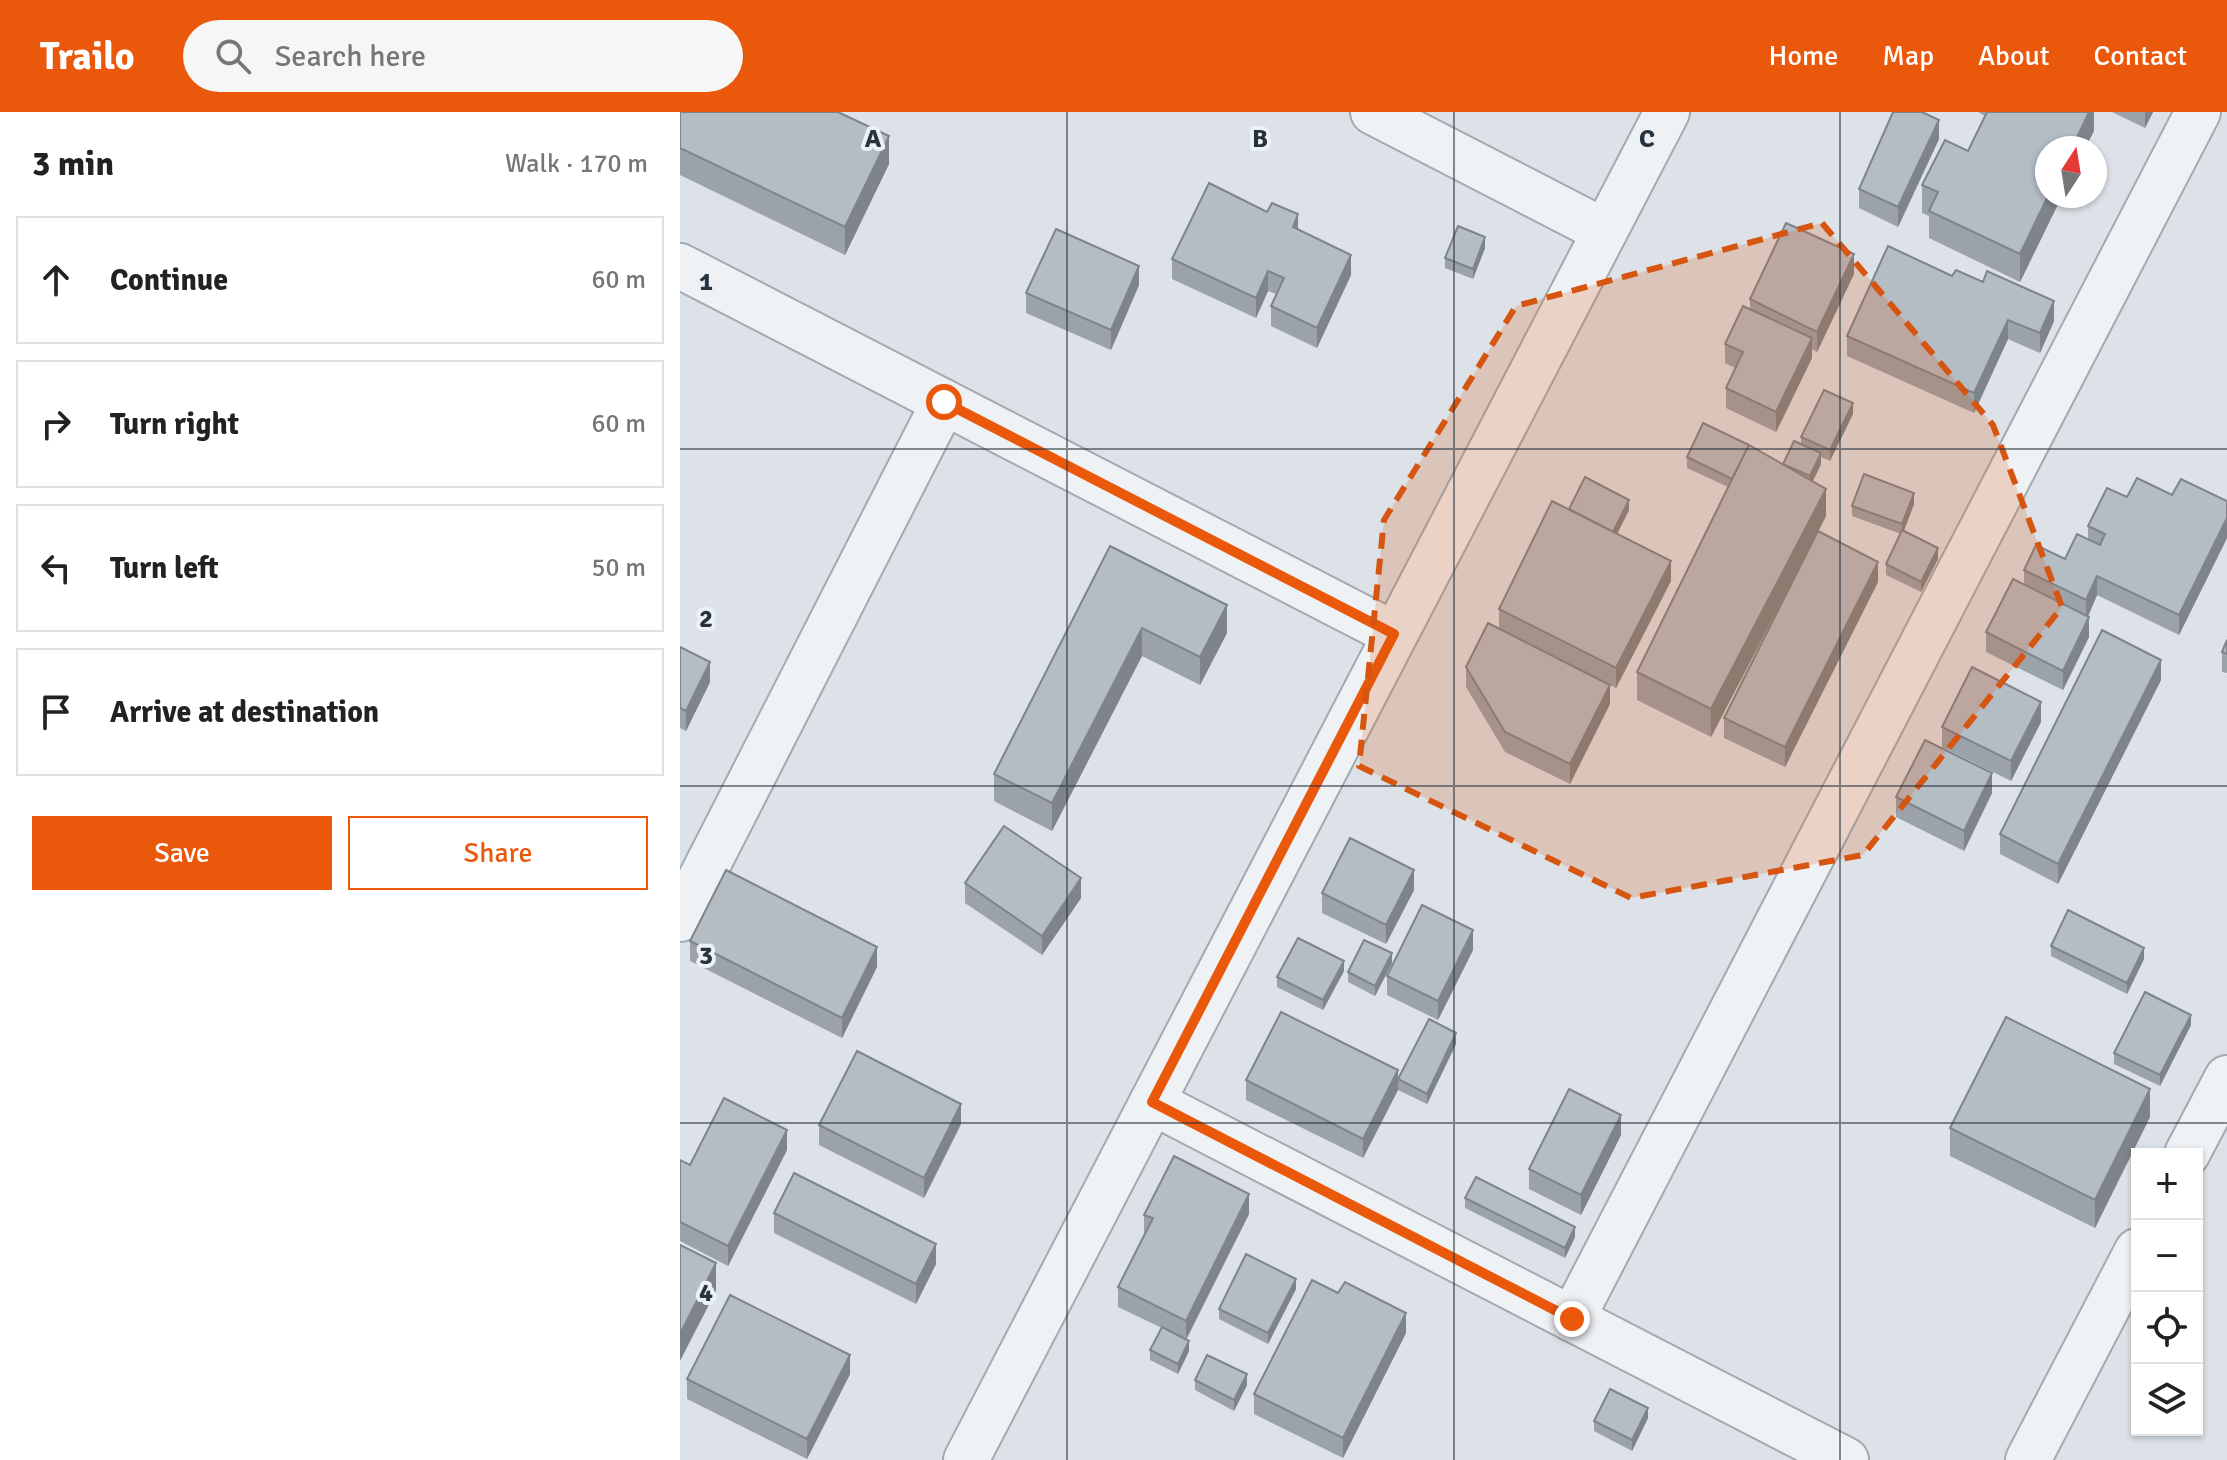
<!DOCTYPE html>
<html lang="en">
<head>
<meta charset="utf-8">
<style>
  :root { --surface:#fff; --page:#f6f6f6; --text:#222; --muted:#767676; --line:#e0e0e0; --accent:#ea580c }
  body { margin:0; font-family:Signika,sans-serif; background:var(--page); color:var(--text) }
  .controls { position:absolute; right:24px; bottom:24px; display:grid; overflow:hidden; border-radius:0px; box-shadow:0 2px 6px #0004 }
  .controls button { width:72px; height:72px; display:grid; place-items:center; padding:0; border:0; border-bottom:2px solid var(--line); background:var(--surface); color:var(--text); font:40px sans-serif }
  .compass { position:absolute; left:1355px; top:24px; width:72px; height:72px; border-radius:50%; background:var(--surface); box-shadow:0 2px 6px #0004; rotate:12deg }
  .stop { position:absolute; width:24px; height:24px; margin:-18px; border:6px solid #ea580c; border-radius:50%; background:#fff }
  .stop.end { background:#ea580c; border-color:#fff; box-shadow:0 2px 8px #0008 }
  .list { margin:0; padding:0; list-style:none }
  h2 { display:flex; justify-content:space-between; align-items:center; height:104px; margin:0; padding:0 32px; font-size:34px }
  h2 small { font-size:26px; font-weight:400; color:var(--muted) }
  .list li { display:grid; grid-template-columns:52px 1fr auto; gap:24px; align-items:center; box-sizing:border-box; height:128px; margin:0 16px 16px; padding:0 16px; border:2px solid var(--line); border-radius:0px }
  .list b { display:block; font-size:30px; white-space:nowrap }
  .list em { font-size:26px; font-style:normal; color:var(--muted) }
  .actions { display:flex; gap:16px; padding:24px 32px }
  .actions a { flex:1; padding:18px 0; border:2px solid var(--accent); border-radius:0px; text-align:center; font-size:28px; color:var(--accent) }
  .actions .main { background:var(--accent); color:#fff }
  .icon { flex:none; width:44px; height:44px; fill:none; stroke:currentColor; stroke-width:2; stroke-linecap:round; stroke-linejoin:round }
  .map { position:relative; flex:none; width:1547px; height:1348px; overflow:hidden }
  header { display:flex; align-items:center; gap:48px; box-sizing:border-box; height:112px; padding:0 40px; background:var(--accent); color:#fff }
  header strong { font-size:38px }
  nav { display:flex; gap:44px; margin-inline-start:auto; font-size:28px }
  .search { width:560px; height:72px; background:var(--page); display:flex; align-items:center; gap:20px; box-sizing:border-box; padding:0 28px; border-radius:44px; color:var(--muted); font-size:30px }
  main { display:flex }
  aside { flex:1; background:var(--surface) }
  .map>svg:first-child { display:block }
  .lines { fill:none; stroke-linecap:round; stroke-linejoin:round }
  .minor-casing { stroke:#a2aab1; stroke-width:48 }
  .minor { stroke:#eff2f5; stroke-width:44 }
  .wall { fill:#9ba2a9 }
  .shaded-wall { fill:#7e8489 }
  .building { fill:#b4bcc4; stroke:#7e8489; stroke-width:2 }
  .route { stroke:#ea580c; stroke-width:10 }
  .marked { fill:#d55511; fill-opacity:0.2; stroke:#d55511; stroke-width:6; stroke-dasharray:16 10; stroke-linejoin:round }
  .grid { fill:none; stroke:#26323d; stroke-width:2; stroke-opacity:0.55 }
  .grid-label { font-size:26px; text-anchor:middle; font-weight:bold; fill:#26323d; stroke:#ecf1f5; stroke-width:8; stroke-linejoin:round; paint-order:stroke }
</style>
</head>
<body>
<header>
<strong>Trailo</strong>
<div class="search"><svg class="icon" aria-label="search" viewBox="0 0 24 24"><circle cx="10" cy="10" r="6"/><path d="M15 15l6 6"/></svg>Search here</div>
<nav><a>Home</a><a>Map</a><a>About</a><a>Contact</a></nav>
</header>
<main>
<aside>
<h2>3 min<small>Walk · 170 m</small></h2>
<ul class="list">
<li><svg class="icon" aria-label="ahead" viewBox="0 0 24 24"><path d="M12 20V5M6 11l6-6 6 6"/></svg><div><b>Continue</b></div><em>60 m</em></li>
<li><svg class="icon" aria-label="right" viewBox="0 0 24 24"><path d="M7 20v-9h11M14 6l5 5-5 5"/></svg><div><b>Turn right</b></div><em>60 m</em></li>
<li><svg class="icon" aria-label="left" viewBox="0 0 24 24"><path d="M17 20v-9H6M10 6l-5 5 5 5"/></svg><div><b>Turn left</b></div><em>50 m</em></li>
<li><svg class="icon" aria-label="arrive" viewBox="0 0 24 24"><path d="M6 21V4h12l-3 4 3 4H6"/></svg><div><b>Arrive at destination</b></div></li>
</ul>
<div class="actions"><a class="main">Save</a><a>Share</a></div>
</aside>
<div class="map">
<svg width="1547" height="1348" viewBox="0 0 1547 1348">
  <rect width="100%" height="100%" fill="#dce2e7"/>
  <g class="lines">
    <defs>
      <g id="minor">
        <path d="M 693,0 L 924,119"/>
        <path d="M 0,154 L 714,522"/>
        <path d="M 0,807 L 264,290"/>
        <path d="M 472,990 L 1166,1348"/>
        <path d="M 1507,1042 L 1547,966"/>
        <path d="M 892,1207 L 1518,0"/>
        <path d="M 286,1348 L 987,0"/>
        <path d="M 1348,1348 L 1457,1139"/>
      </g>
    </defs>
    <!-- minor casing -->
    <use href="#minor" class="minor-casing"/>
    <!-- minor -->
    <use href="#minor" class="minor"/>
  </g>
  <!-- wall -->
  <g class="wall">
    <path d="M 0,0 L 209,52 L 165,143 L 0,63 Z"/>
    <path d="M 1298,0 L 1414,0 L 1414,19 L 1405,36 L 1367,36 L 1367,84 L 1382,84 L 1340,170 L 1249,126 L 1249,104 L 1242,101 L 1242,73 L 1288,39 L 1305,4 Z"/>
    <path d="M 1432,0 L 1473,0 L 1465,16 Z"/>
    <path d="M 1259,27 L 1218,115 L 1179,96 L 1179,77 Z"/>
    <path d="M 618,118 L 671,163 L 637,236 L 591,214 L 591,194 L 596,182 L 588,179 L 576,206 L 492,167 L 492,147 Z"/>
    <path d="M 805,136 L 793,167 L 765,156 L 765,146 Z"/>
    <path d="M 1174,162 L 1137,240 L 1132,237 L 1132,246 L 1096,320 L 1046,296 L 1046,276 L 1055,256 L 1045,251 L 1045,232 L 1070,197 L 1070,187 Z"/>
    <path d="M 1272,164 L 1374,209 L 1360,241 L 1328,227 L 1294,301 L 1167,244 L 1167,224 Z"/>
    <path d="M 459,173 L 431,238 L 346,201 L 346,181 Z"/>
    <path d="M 1173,302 L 1150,349 L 1141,345 L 1141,352 L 1133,369 L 1146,404 L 1138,420 L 1198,470 L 1105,655 L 1044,626 L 1044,606 L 1120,455 L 1031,625 L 957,588 L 957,560 L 1048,375 L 1007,356 L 1007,345 L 1103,352 L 1121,332 L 1121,325 Z"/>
    <path d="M 1492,383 L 1547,389 L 1547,426 L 1499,523 L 1417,483 L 1408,505 L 1409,525 L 1383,578 L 1306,540 L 1306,520 L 1344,472 L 1344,458 L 1385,447 L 1408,427 L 1408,414 L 1447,385 Z"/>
    <path d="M 1234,392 L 1224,419 L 1258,447 L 1241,480 L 1206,463 L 1206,452 L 1221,422 L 1172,404 L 1172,394 Z"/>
    <path d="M 889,397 L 949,398 L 937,422 L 991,469 L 936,576 L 895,555 L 930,592 L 890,672 L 825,640 L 786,575 L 786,555 L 819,517 L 819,497 Z"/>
    <path d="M 430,434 L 547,521 L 520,573 L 462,544 L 372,719 L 314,689 L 314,662 Z"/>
    <path d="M 1547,528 L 1547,561 L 1542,560 L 1542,540 Z"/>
    <path d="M 0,535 L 30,570 L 6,619 L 0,616 Z"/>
    <path d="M 1481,568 L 1378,772 L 1320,742 L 1320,722 Z"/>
    <path d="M 1361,610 L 1331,669 L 1262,635 L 1262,615 Z"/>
    <path d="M 1312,681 L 1284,739 L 1216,705 L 1216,685 Z"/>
    <path d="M 285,771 L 401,786 L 362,843 L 285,791 Z"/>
    <path d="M 734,778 L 706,832 L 642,801 L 642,781 Z"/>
    <path d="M 10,829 L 197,855 L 162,926 L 10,849 Z"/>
    <path d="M 1371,834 L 1464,847 L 1447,882 L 1371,844 Z"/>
    <path d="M 793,838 L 758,908 L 707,883 L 707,864 Z"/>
    <path d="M 712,851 L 695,884 L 668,870 L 668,860 Z"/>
    <path d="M 664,859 L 643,898 L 597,875 L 597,865 Z"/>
    <path d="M 1511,913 L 1480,974 L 1434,952 L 1434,941 Z"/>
    <path d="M 776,932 L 747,992 L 718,978 L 683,1046 L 566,988 L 566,968 L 718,967 Z"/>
    <path d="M 1470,1005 L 1415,1116 L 1270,1044 L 1270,1016 Z"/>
    <path d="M 281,1012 L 244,1086 L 139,1033 L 139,1013 Z"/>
    <path d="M 941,1023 L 901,1103 L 849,1077 L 849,1057 Z"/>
    <path d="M 107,1038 L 48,1154 L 0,1129 L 0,1048 L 10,1053 Z"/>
    <path d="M 785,1086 L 895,1125 L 885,1146 L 785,1096 Z"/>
    <path d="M 94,1101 L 256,1152 L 236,1192 L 94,1121 Z"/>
    <path d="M 569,1102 L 506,1227 L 509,1239 L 498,1262 L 470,1248 L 470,1238 L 482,1216 L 438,1195 L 438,1175 L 464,1122 L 464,1103 Z"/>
    <path d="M 616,1177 L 588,1232 L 539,1207 L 539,1197 Z"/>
    <path d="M 726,1221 L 663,1346 L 574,1302 L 574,1282 Z"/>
    <path d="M 170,1262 L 127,1347 L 7,1287 L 7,1267 Z"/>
    <path d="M 515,1268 L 567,1273 L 554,1299 L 515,1278 Z"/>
    <path d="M 968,1306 L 952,1339 L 914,1319 L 914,1309 Z"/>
  </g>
  <!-- shaded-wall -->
  <g class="shaded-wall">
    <path d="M 1409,0 L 1414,0 L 1414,19 L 1405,36 L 1392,36 Z"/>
    <path d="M 1465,0 L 1473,0 L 1465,16 Z"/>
    <path d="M 1259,8 L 1259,27 L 1218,115 L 1218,95 Z"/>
    <path d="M 209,24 L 209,52 L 165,143 L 165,115 Z"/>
    <path d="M 1368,84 L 1382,84 L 1340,170 L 1340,142 Z"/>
    <path d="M 618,102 L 618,122 L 613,115 Z"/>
    <path d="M 805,125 L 805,136 L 793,167 L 793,157 Z"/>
    <path d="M 1174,142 L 1174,162 L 1137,240 L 1137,220 Z"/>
    <path d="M 671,143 L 671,163 L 637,236 L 637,216 Z"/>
    <path d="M 459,154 L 459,173 L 431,238 L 431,218 Z"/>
    <path d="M 588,159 L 588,179 L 576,206 L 576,186 Z"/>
    <path d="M 1374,189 L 1374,209 L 1360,241 L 1360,221 Z"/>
    <path d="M 1328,208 L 1328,227 L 1294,301 L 1294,281 Z"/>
    <path d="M 1132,226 L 1132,246 L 1096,320 L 1096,300 Z"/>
    <path d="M 1173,291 L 1173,302 L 1150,349 L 1150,338 Z"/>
    <path d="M 1141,341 L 1141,352 L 1130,375 L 1130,364 Z"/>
    <path d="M 1146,377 L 1146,404 L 1031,625 L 1031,597 Z"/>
    <path d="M 1234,381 L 1234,392 L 1222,423 L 1222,412 Z"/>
    <path d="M 949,388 L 949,398 L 933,430 L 933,420 Z"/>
    <path d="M 1547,406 L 1547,426 L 1499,523 L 1499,503 Z"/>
    <path d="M 1258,436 L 1258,447 L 1241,480 L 1241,470 Z"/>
    <path d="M 991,449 L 991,469 L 936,576 L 936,556 Z"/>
    <path d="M 1198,450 L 1198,470 L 1105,655 L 1105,635 Z"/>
    <path d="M 1417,464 L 1417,483 L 1406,508 L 1406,488 Z"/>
    <path d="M 547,493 L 547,521 L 520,573 L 520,545 Z"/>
    <path d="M 1409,505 L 1409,525 L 1383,578 L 1383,559 Z"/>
    <path d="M 462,516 L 462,544 L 372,719 L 372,691 Z"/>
    <path d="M 1481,548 L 1481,568 L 1378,772 L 1378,752 Z"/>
    <path d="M 30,550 L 30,570 L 6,619 L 6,599 Z"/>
    <path d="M 930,573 L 930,592 L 890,672 L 890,652 Z"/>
    <path d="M 1361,590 L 1361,610 L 1331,669 L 1331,649 Z"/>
    <path d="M 1312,661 L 1312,681 L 1284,739 L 1284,719 Z"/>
    <path d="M 734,758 L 734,778 L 706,832 L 706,813 Z"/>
    <path d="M 401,766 L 401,786 L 362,843 L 362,824 Z"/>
    <path d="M 793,818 L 793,838 L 758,908 L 758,889 Z"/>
    <path d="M 197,835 L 197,855 L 162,926 L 162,906 Z"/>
    <path d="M 1464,836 L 1464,847 L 1447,882 L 1447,871 Z"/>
    <path d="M 712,841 L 712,851 L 695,884 L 695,874 Z"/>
    <path d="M 664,849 L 664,859 L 643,898 L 643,888 Z"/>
    <path d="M 1511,903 L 1511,913 L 1480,974 L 1480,963 Z"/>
    <path d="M 776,921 L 776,932 L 747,992 L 747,982 Z"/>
    <path d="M 718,958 L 718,978 L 683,1046 L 683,1027 Z"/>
    <path d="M 1470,977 L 1470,1005 L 1415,1116 L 1415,1088 Z"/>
    <path d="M 281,992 L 281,1012 L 244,1086 L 244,1066 Z"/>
    <path d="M 941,1003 L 941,1023 L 901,1103 L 901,1083 Z"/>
    <path d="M 107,1018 L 107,1038 L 48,1154 L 48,1134 Z"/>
    <path d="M 569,1082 L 569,1102 L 506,1228 L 506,1209 Z"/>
    <path d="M 895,1115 L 895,1125 L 885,1146 L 885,1136 Z"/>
    <path d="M 256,1132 L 256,1152 L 236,1192 L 236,1172 Z"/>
    <path d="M 36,1151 L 36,1179 L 0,1249 L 0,1222 Z"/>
    <path d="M 616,1167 L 616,1177 L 588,1232 L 588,1221 Z"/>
    <path d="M 726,1201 L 726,1221 L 663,1346 L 663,1326 Z"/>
    <path d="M 509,1229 L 509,1239 L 498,1262 L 498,1252 Z"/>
    <path d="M 170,1243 L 170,1262 L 127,1347 L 127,1327 Z"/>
    <path d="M 567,1262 L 567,1273 L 554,1299 L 554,1288 Z"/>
    <path d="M 968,1296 L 968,1306 L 952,1339 L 952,1328 Z"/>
  </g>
  <!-- building -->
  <g class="building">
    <path d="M 0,0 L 158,0 L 209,24 L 165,115 L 0,36 Z"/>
    <path d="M 1213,0 L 1242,0 L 1259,8 L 1218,95 L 1179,77 Z"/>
    <path d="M 1307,0 L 1409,0 L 1392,36 L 1367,36 L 1367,84 L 1368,84 L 1340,142 L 1249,99 L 1258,80 L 1242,73 L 1265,28 L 1288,39 Z"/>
    <path d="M 529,71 L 587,100 L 592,91 L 618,102 L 613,115 L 671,143 L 637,216 L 591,194 L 604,166 L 588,159 L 576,186 L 492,147 Z"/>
    <path d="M 1106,111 L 1174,142 L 1137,220 L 1070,187 Z"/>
    <path d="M 778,114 L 805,125 L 793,157 L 765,146 Z"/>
    <path d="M 376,117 L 459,154 L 431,218 L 346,181 Z"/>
    <path d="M 1208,134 L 1272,164 L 1276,158 L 1303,170 L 1307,159 L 1374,189 L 1360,221 L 1328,208 L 1294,281 L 1167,224 Z"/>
    <path d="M 1063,194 L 1132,226 L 1096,300 L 1046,276 L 1063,240 L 1045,232 Z"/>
    <path d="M 1144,278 L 1173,291 L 1150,338 L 1121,325 Z"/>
    <path d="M 1023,311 L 1069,333 L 1052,367 L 1007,345 Z"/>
    <path d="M 1114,329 L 1141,341 L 1130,364 L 1103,352 Z"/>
    <path d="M 1069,333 L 1146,377 L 1031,597 L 957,560 Z"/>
    <path d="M 1184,362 L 1234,381 L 1222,412 L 1172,394 Z"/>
    <path d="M 905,365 L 949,388 L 933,420 L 889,397 Z"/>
    <path d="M 1457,366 L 1492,383 L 1501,367 L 1547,389 L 1547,406 L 1499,503 L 1417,464 L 1406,488 L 1344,458 L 1356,433 L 1385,447 L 1397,422 L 1420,433 L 1425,422 L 1408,414 L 1427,376 L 1447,385 Z"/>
    <path d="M 872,389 L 991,449 L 936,556 L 819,497 Z"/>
    <path d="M 1222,418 L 1258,436 L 1241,470 L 1206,452 Z"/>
    <path d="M 1138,419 L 1198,450 L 1105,635 L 1044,606 Z"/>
    <path d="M 430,434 L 547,493 L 520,545 L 462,516 L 372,691 L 314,662 Z"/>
    <path d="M 1333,467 L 1409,505 L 1383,559 L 1306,520 Z"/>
    <path d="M 808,511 L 930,573 L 890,652 L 825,620 L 786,555 Z"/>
    <path d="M 1422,518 L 1481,548 L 1378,752 L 1320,722 Z"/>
    <path d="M 1547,528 L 1547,542 L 1542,540 Z"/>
    <path d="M 0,535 L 30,550 L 6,599 L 0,596 Z"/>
    <path d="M 1292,555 L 1361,590 L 1331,649 L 1262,615 Z"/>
    <path d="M 1245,628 L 1312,661 L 1284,719 L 1216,685 Z"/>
    <path d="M 324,714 L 401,766 L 362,824 L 285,771 Z"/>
    <path d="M 670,726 L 734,758 L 706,813 L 642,781 Z"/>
    <path d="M 46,758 L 197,835 L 162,906 L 10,829 Z"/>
    <path d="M 742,793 L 793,818 L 758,889 L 707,864 Z"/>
    <path d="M 1388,798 L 1464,836 L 1447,871 L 1371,834 Z"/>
    <path d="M 618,826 L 664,849 L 643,888 L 597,865 Z"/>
    <path d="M 684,828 L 712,841 L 695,874 L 668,860 Z"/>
    <path d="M 1465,880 L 1511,903 L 1480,963 L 1434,941 Z"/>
    <path d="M 601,900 L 718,958 L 683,1027 L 566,968 Z"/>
    <path d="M 1326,905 L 1470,977 L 1415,1088 L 1270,1016 Z"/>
    <path d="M 749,907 L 776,921 L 747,982 L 718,967 Z"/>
    <path d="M 177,939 L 281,992 L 244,1066 L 139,1013 Z"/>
    <path d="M 889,977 L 941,1003 L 901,1083 L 849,1057 Z"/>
    <path d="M 44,986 L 107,1018 L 48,1134 L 0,1110 L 0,1048 L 10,1053 Z"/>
    <path d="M 494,1044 L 569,1082 L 506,1209 L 438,1175 L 473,1106 L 464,1103 Z"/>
    <path d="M 114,1061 L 256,1132 L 236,1172 L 94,1101 Z"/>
    <path d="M 796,1065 L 895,1115 L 885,1136 L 785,1086 Z"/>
    <path d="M 0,1133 L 36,1151 L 0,1222 Z"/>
    <path d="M 566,1142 L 616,1167 L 588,1221 L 539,1197 Z"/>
    <path d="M 632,1168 L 658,1181 L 665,1170 L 726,1201 L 663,1326 L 574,1282 Z"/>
    <path d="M 50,1183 L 170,1243 L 127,1327 L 7,1267 Z"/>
    <path d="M 482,1215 L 509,1229 L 498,1252 L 470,1238 Z"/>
    <path d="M 527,1243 L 567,1262 L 554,1288 L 515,1268 Z"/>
    <path d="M 930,1277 L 968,1296 L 952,1328 L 914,1309 Z"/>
  </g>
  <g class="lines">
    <!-- route -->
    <path class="route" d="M 264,290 L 714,522 L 472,990 L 892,1207"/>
  </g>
  <!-- marked area -->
  <path class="marked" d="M 1142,111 L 1313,313 L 1382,495 L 1183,743 L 951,786 L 679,654 L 704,408 L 836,194 Z"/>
  <!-- grid -->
  <path class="grid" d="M 387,0 L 387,1348M 774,0 L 774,1348M 1160,0 L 1160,1348M 0,337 L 1547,337M 0,674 L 1547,674M 0,1011 L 1547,1011"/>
  <g class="grid-label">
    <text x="193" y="35">A</text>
    <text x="580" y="35">B</text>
    <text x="967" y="35">C</text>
    <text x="26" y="178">1</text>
    <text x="26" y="515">2</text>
    <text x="26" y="852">3</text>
    <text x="26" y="1189">4</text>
  </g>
</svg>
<div class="controls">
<button>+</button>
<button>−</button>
<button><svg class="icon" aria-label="locate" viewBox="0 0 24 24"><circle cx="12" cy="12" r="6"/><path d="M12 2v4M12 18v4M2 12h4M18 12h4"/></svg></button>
<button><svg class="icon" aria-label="layers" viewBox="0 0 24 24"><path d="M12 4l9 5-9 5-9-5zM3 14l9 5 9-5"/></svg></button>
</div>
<svg class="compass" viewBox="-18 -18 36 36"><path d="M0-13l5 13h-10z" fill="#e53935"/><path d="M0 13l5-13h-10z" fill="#767676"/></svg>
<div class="stop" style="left:264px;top:290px"></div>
<div class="stop end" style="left:892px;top:1207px"></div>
</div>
</main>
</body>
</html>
